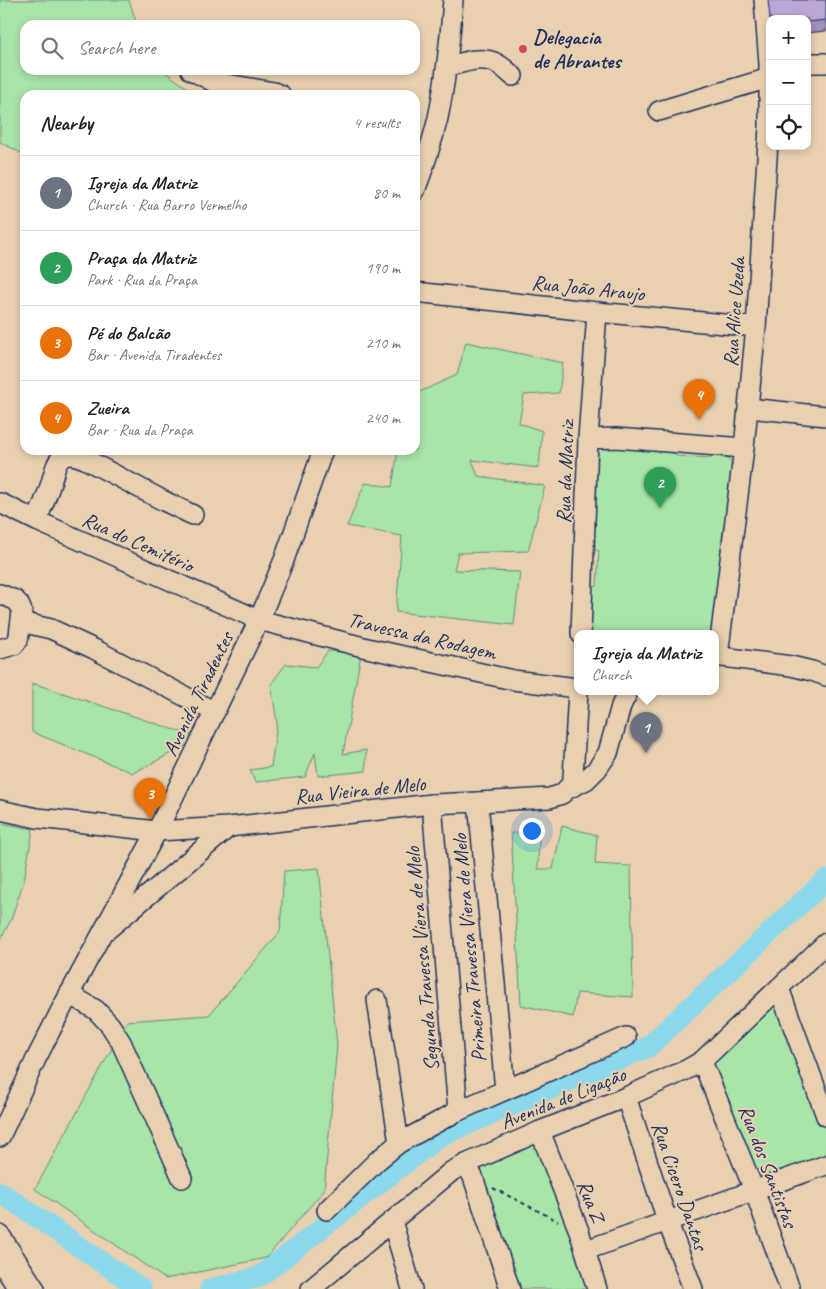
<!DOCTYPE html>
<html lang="en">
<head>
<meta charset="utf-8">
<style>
  :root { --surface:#fff; --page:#f6f6f6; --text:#222; --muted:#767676; --line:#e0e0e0; --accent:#1a73e8 }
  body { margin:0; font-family:Caveat,sans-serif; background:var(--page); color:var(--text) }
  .controls { position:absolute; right:15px; top:15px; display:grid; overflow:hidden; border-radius:10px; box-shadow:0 2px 8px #0003 }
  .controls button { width:45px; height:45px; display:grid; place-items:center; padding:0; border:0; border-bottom:1px solid var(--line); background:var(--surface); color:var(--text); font:25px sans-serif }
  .you { position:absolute; left:531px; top:830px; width:18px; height:18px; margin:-12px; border:4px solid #fff; border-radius:50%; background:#1a73e8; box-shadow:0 0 0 8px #1a73e833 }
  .badge { display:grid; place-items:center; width:32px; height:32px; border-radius:50%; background:var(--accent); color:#fff; font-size:16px; font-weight:700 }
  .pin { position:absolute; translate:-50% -41px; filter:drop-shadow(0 1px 2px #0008) }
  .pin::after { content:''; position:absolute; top:26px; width:18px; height:15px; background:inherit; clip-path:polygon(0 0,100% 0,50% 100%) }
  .popup { position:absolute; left:574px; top:630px; width:145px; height:65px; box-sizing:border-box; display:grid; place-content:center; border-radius:10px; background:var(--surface); filter:drop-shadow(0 1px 4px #0005); font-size:16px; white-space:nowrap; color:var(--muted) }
  .popup b { font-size:19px; color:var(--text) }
  .popup::after { content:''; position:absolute; left:50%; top:100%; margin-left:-10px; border:10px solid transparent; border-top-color:var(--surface) }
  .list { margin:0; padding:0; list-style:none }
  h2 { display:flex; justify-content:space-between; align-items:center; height:65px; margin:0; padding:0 20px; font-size:21px }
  h2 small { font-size:16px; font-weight:400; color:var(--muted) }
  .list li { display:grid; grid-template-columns:32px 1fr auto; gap:15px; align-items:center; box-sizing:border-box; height:75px; padding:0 20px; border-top:1px solid var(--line) }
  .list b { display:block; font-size:19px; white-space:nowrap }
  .list p { margin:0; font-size:16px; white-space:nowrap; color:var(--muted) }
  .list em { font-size:16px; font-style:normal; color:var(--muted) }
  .icon { flex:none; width:28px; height:28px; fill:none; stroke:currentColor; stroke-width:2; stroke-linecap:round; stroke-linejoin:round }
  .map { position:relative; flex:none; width:826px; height:1289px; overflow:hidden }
  .search { position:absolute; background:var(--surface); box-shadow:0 2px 8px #0003; left:20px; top:20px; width:400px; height:55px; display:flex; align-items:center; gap:12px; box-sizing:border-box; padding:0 18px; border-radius:15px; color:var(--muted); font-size:19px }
  .panel { position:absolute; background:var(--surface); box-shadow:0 2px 8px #0003; left:20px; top:90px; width:400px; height:365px; border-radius:15px }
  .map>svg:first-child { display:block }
  .green { fill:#a9e4a9; stroke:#628a84 }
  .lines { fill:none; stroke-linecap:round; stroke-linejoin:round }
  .river { stroke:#8cd9ec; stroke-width:21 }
  .minor-casing { stroke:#1b2f5e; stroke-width:22 }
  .path { stroke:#1b2f5e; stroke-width:2; stroke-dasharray:4 4; stroke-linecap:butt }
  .minor { stroke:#e9d0b0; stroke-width:19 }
  .wall { fill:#a190b8; stroke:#1b2f5e }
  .building { fill:#bba7d6; stroke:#1b2f5e }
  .poi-dot { fill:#d1495b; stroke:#e9d0b0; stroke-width:2 }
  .labels { text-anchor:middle; stroke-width:4; stroke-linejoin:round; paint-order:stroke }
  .poi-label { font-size:21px; font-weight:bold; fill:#1b2f5e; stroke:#e9d0b0; text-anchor:start }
  .street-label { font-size:21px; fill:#1b2f5e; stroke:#e9d0b0 }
</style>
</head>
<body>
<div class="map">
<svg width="826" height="1289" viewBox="0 0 826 1289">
  <rect width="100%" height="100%" fill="#e9d0b0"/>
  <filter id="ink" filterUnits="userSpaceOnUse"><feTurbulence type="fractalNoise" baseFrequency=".02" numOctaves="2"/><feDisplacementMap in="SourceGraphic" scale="10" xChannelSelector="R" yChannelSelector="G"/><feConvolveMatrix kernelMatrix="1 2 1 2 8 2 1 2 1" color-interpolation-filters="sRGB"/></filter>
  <g filter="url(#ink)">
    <!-- green -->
    <g class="green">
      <path d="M 0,0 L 129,0 L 137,25 L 25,25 L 25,70 L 162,70 L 197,95 L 25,95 L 25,155 L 0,142 Z"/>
      <path d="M 466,342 L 563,363 L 559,393 L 524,395 L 519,423 L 542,431 L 539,468 L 472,460 L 478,476 L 545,486 L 528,551 L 458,553 L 454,570 L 520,572 L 514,625 L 396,612 L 402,536 L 347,526 L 365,483 L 392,487 L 398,450 L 415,450 L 415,394 L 457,375 Z"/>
      <path d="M 596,442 L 673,446 L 676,456 L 711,458 L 713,450 C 724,453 731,458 733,469 L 712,634 L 586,634 L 586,588 L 597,586 L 599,551 L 589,548 Z"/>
      <path d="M 328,651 L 361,654 L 343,754 L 366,750 L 366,771 L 318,776 L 315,753 L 305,777 L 255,782 L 250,770 L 271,767 L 277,723 L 271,684 L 286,664 L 316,667 Z"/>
      <path d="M 32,683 L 200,738 L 133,773 L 32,732 Z"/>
      <path d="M 0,823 L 33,829 L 24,880 L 11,920 L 0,940 Z"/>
      <path d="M 562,826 L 597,835 L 595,864 L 631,866 L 633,997 L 577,993 L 573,1017 L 521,1005 L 511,833 L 539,834 L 538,869 L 553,869 Z"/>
      <path d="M 319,868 L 337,1045 L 324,1190 L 266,1258 L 165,1279 L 35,1189 L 127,1021 L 209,1015 L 280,932 L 284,871 Z"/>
      <path d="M 774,1001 L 826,1129 L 826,1160 L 758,1182 L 710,1064 Z"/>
      <path d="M 539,1131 L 600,1289 L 507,1289 L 465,1163 Z"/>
    </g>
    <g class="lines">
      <!-- river -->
      <g class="river">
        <path d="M 0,1192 L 141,1289"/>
        <path d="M 210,1289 L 259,1277 L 440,1136 L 648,1047 L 826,880"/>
      </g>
      <defs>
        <g id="minor">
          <path d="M 807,63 L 826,63"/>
          <path d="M 447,67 C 461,63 479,56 494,62 C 501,65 507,71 513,76"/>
          <path d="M 191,70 L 214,82 L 274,92 L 281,95"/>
          <path d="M 659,111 L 769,78"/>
          <path d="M 415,191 C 424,167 432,143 438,118 C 446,79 450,40 453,0"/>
          <path d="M 415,292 L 597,312 L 756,327"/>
          <path d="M 749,408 L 826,416"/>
          <path d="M 588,439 L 616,438 L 744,448"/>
          <path d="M 0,503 L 37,521 L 259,620 L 367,648 L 513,680 L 577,688"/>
          <path d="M 37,521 C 41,509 46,498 50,486 C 57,465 56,447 85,459 L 164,501 L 193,515"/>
          <path d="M 0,594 L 15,600 L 19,604 L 22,611 L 19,635 L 18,640 L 14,645 L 0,649"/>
          <path d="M 21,622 L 51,629 L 94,649 L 215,712"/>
          <path d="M 581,634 L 588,439 L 597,312"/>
          <path d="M 715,656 L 791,666 L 812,671 L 826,676"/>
          <path d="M 718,656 L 744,448 L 756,327 L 769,127 L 769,64 L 764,0"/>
          <path d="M 566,790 L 571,784 L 573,777 L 578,692"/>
          <path d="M 478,802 L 505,1090"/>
          <path d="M 432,804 L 458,1111"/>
          <path d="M 0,810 L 37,818 L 57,820 L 157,831 L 229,827 L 432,804 L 478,802 L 550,798 L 562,794 L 566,790 L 586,780 L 597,769 L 608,753 L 621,706 L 628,692"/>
          <path d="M 108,929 L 229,827"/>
          <path d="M 779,988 L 826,1116"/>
          <path d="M 69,994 L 96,1010 L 110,1025 L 121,1042 L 182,1178"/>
          <path d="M 377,1000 L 399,1143"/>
          <path d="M 702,1061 L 754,1190 L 790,1289"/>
          <path d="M 626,1097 L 667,1220 L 693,1289"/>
          <path d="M 540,1131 L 579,1231 L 597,1289"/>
          <path d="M 0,1137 L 36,1059 L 62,1008 L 157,831 L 259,620 L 284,560 L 323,450"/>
          <path d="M 466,1164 L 473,1177 L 510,1289"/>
          <path d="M 327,1210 L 377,1161 L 399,1143 L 458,1111 L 626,1037"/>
          <path d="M 392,1221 L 412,1289"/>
          <path d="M 0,1235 L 35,1289"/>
          <path d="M 586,1250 L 826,1165"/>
          <path d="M 0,1260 L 18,1289"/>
          <path d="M 311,1289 L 452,1171 L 466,1164 L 540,1131 L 626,1097 L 686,1070 L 702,1061 L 826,943"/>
        </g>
      </defs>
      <!-- minor casing -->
      <use href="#minor" class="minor-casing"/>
      <!-- path -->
      <path class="path" d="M 493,1188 L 558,1221"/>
      <!-- minor -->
      <use href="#minor" class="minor"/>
    </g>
    <!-- wall -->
    <path class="wall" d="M 826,0 L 826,31 L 807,33 L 807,19 Z"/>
    <!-- building -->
    <path class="building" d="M 768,0 L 826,0 L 826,20 L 807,22 L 807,19 L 770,19 Z"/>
  </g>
  <!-- markers -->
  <circle class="poi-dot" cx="523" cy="49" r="5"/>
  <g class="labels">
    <!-- poi labels -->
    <g class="poi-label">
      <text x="533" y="44">Delegacia<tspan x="533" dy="24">de Abrantes</tspan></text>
    </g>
    <!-- street labels -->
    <g class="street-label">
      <text transform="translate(588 288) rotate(6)" y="7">Rua João Araujo</text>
      <text transform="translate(734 312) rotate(-86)" y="7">Rua Alice Uzeda</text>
      <text transform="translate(565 472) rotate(-88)" y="7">Rua da Matriz</text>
      <text transform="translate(138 542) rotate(24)" y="7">Rua do Cemitério</text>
      <text transform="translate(422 636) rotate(13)" y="7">Travessa da Rodagem</text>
      <text transform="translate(198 694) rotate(-64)" y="7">Avenida Tiradentes</text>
      <text transform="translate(360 790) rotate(-6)" y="7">Rua Vieira de Melo</text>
      <text transform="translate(469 948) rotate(-95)" y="7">Primeira Travessa Viera de Melo</text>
      <text transform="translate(422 959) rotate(-95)" y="7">Segunda Travessa Viera de Melo</text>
      <text transform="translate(563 1098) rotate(-22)" y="7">Avenida de Ligação</text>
      <text transform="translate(768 1166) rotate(69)" y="7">Rua dos Santistas</text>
      <text transform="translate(680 1186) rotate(71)" y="7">Rua Cicero Dantas</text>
      <text transform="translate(591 1201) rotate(69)" y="7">Rua Z</text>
    </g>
  </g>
</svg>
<div class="controls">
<button>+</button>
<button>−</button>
<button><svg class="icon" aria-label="locate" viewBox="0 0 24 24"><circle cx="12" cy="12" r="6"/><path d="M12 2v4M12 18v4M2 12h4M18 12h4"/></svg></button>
</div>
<div class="you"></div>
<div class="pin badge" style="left:646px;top:753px;background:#6b7280">1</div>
<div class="popup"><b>Igreja da Matriz</b>Church</div>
<div class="pin badge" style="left:660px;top:508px;background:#2e9e5b">2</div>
<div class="pin badge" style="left:150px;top:819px;background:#e8710a">3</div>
<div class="pin badge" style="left:699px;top:420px;background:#e8710a">4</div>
<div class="search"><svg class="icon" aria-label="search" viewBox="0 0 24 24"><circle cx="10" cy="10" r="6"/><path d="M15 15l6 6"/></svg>Search here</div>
<section class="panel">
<h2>Nearby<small>4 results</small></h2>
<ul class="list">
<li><span class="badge" style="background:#6b7280">1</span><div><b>Igreja da Matriz</b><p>Church · Rua Barro Vermelho</p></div><em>80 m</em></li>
<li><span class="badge" style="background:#2e9e5b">2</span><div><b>Praça da Matriz</b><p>Park · Rua da Praça</p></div><em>190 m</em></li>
<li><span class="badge" style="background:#e8710a">3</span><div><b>Pé do Balcão</b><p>Bar · Avenida Tiradentes</p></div><em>210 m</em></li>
<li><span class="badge" style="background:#e8710a">4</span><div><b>Zueira</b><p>Bar · Rua da Praça</p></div><em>240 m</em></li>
</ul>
</section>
</div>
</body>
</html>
